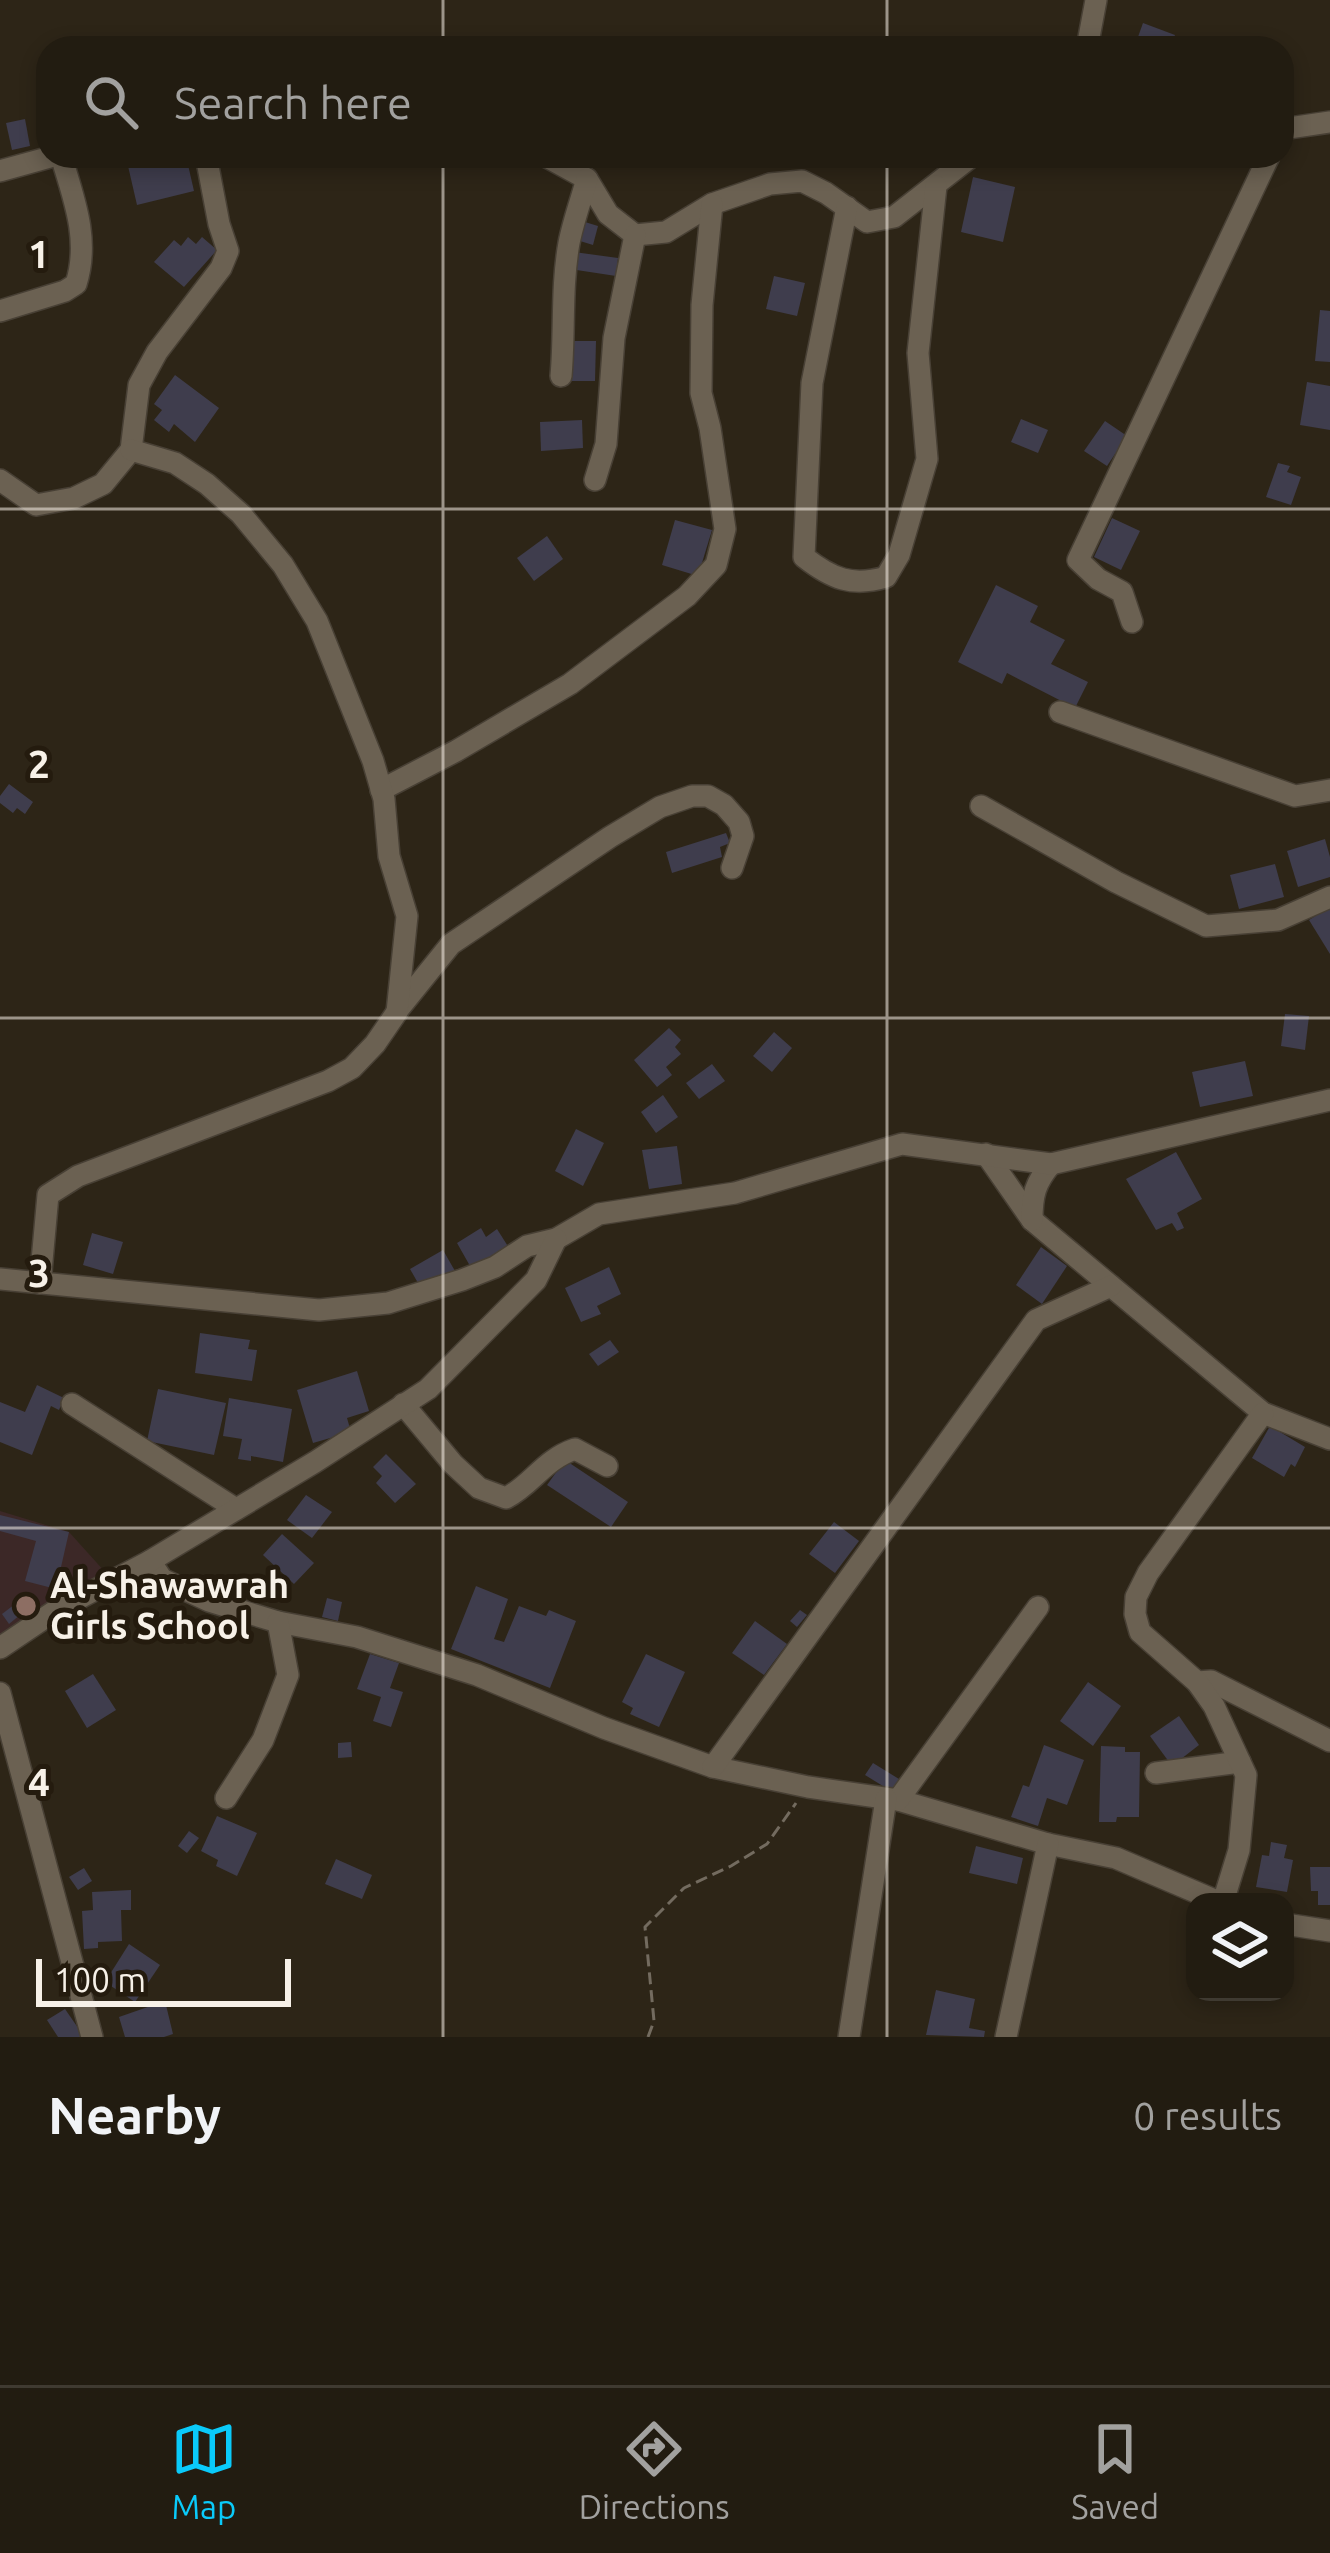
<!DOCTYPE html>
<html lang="en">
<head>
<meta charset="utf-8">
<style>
  :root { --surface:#221c11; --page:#2e291f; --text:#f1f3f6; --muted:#a2a19f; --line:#3f3a31; --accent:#0acafa }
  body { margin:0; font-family:Ubuntu,sans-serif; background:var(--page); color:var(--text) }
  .controls { position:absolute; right:36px; bottom:36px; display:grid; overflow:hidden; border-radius:24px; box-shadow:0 6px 18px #0003 }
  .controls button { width:108px; height:108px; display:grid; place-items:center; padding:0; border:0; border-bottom:3px solid var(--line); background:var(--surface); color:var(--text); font:60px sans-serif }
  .scale { position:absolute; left:36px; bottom:30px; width:255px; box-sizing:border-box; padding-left:12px; border:6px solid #f7f1e8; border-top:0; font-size:33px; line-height:42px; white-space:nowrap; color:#f7f1e8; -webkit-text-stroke:9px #241b0e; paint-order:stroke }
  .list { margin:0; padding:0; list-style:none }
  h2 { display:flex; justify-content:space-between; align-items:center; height:156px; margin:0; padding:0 48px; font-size:51px }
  h2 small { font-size:39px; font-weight:400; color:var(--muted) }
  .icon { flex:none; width:66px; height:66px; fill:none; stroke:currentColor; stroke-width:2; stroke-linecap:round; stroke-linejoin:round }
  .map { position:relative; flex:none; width:1330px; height:2037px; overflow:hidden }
  .search { position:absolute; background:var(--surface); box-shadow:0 6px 18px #0003; left:36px; right:36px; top:36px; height:132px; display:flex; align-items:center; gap:30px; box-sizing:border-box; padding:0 42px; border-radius:36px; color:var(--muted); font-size:45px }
  .sheet { height:348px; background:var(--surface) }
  nav { display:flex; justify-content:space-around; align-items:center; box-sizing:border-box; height:168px; border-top:3px solid var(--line); background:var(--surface); font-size:33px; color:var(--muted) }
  nav a { display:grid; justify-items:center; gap:6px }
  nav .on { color:var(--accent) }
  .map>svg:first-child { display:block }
  .education { fill:#3c2827 }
  .building { fill:#3f3d4d }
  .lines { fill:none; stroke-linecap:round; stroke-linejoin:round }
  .minor-casing { stroke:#484035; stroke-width:24 }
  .path { stroke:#736b5f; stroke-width:3; stroke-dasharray:12 6; stroke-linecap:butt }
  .minor { stroke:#6b6152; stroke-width:21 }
  .grid { fill:none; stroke:#f7f1e8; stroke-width:3; stroke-opacity:0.55 }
  .education-dot { fill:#8d6e63; stroke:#241b0e; stroke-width:4.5 }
  .labels { text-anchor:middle; stroke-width:10; stroke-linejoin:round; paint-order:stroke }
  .poi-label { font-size:36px; font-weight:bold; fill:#f7f1e8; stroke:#241b0e; text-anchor:start }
  .grid-label { font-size:39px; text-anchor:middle; font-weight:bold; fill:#f7f1e8; stroke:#241b0e; stroke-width:10; stroke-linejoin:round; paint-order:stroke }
</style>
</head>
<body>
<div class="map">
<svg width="1330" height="2037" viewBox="0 0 1330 2037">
  <rect width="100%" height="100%" fill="#2d2517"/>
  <!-- education -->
  <path class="education" d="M 0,1511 L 69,1532 L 106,1573 L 0,1639 Z"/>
  <!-- building -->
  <g class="building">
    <path d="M 1143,23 L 1175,35 L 1170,48 L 1134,48 Z"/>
    <path d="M 25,119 L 30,146 L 12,150 L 6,123 Z"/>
    <path d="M 174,156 L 186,156 L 194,191 L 137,205 L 128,166 Z"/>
    <path d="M 973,177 L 1015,187 L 1003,242 L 961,232 Z"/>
    <path d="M 585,222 L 598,226 L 593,245 L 580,241 Z"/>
    <path d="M 188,237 L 196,244 L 202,237 L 217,250 L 184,287 L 154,262 L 174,240 L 181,246 Z"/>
    <path d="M 574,252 L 618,258 L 616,276 L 570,269 Z"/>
    <path d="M 774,276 L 805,283 L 797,316 L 766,309 Z"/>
    <path d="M 1320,310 L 1330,311 L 1330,362 L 1315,361 Z"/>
    <path d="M 568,341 L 596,341 L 595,381 L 566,381 Z"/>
    <path d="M 175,375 L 219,408 L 195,442 L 174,424 L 169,432 L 154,420 L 162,410 L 154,404 Z"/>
    <path d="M 1307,382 L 1330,386 L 1330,430 L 1300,425 Z"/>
    <path d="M 1021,419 L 1048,430 L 1038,453 L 1011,442 Z"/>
    <path d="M 582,420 L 583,448 L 541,451 L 540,422 Z"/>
    <path d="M 1105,421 L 1127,436 L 1107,466 L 1084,451 Z"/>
    <path d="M 1278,463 L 1290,466 L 1287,472 L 1301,477 L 1291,505 L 1266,497 Z"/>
    <path d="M 1112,518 L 1140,531 L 1121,570 L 1094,557 Z"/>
    <path d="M 675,520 L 712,530 L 698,576 L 662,565 Z"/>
    <path d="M 547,536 L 563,559 L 534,581 L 517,558 Z"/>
    <path d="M 996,585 L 1038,606 L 1030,622 L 1065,640 L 1051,664 L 1088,682 L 1075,708 L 1007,673 L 1002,684 L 958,662 Z"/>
    <path d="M 9,784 L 33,802 L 25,814 L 17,808 L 13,813 L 0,803 L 0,796 Z"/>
    <path d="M 726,833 L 730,843 L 720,847 L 722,857 L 672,873 L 666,852 Z"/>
    <path d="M 1325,839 L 1330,857 L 1330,877 L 1298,887 L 1287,851 Z"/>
    <path d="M 1275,864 L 1284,897 L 1239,909 L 1230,875 Z"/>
    <path d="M 1330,907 L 1330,954 L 1309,920 Z"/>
    <path d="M 1285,1014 L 1309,1016 L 1305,1050 L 1281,1046 Z"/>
    <path d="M 669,1028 L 681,1040 L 675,1047 L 681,1054 L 666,1067 L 672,1075 L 657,1087 L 634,1060 Z"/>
    <path d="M 774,1032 L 792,1048 L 772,1072 L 753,1056 Z"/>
    <path d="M 1245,1061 L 1253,1096 L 1200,1107 L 1192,1072 Z"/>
    <path d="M 712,1064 L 725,1081 L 699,1099 L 686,1083 Z"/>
    <path d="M 663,1095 L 678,1117 L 656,1133 L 641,1112 Z"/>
    <path d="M 576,1129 L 604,1143 L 583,1186 L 555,1171 Z"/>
    <path d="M 677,1146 L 682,1184 L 649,1189 L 642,1150 Z"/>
    <path d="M 1176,1152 L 1202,1199 L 1177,1213 L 1184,1228 L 1177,1231 L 1172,1223 L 1156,1230 L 1126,1179 Z"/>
    <path d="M 481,1228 L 486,1237 L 497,1229 L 511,1251 L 474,1273 L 457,1243 Z"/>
    <path d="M 92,1233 L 123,1242 L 113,1274 L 83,1265 Z"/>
    <path d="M 1041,1247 L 1067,1266 L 1042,1304 L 1016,1285 Z"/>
    <path d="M 443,1250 L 455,1271 L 422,1290 L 410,1269 Z"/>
    <path d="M 609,1267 L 621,1294 L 597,1306 L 601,1314 L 581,1322 L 565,1288 Z"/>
    <path d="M 200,1333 L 250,1340 L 248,1349 L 257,1350 L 252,1381 L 195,1373 Z"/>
    <path d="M 610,1340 L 619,1352 L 598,1366 L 589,1354 Z"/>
    <path d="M 357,1371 L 369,1411 L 347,1418 L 351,1432 L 313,1443 L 297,1390 Z"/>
    <path d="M 37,1385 L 64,1398 L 59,1410 L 51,1406 L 32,1455 L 0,1442 L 0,1402 L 25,1412 Z"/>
    <path d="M 158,1389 L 226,1403 L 214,1455 L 147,1441 Z"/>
    <path d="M 229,1398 L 292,1409 L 283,1462 L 251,1456 L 251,1461 L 238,1459 L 242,1439 L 223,1436 Z"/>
    <path d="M 1270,1426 L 1305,1447 L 1295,1467 L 1291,1464 L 1284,1477 L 1252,1458 Z"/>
    <path d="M 386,1454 L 416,1484 L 395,1503 L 376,1483 L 382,1476 L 373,1467 Z"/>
    <path d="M 565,1460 L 628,1502 L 611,1527 L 547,1485 Z"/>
    <path d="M 306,1495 L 332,1512 L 312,1538 L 287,1520 Z"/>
    <path d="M 0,1515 L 69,1532 L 56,1589 L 25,1581 L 36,1541 L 0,1531 Z"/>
    <path d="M 834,1522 L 859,1541 L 835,1573 L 809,1554 Z"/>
    <path d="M 282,1534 L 314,1563 L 294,1584 L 263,1555 Z"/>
    <path d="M 476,1586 L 508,1599 L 494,1639 L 504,1642 L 519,1606 L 546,1616 L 549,1610 L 576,1621 L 550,1688 L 451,1649 Z"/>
    <path d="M 327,1598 L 342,1602 L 338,1621 L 322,1617 Z"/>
    <path d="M 19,1601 L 26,1610 L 9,1624 L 2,1614 Z"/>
    <path d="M 800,1610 L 807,1615 L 797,1627 L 790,1621 Z"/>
    <path d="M 755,1621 L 787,1644 L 764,1675 L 732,1653 Z"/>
    <path d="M 370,1654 L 399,1663 L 390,1688 L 403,1692 L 391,1727 L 373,1721 L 381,1697 L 357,1689 Z"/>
    <path d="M 646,1654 L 685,1672 L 659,1727 L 630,1714 L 633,1708 L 622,1702 Z"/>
    <path d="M 93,1674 L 116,1710 L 87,1728 L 65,1691 Z"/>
    <path d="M 1088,1682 L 1121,1706 L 1093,1746 L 1060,1721 Z"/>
    <path d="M 1179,1716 L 1199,1745 L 1172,1766 L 1150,1736 Z"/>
    <path d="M 351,1742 L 352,1757 L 338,1758 L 338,1743 Z"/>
    <path d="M 1044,1745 L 1084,1760 L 1067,1805 L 1047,1798 L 1038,1826 L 1011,1817 L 1023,1785 L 1029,1787 Z"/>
    <path d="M 1101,1746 L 1125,1747 L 1125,1752 L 1140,1752 L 1139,1817 L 1117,1817 L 1116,1822 L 1099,1822 Z"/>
    <path d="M 873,1763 L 899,1779 L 891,1791 L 865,1775 Z"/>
    <path d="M 217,1816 L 257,1833 L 237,1876 L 216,1866 L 218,1860 L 201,1851 Z"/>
    <path d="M 189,1831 L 199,1838 L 187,1853 L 178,1846 Z"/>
    <path d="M 1271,1842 L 1287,1845 L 1284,1858 L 1293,1860 L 1287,1892 L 1256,1887 L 1262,1855 L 1269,1856 Z"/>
    <path d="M 976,1846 L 1023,1858 L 1017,1884 L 969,1873 Z"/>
    <path d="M 336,1859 L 372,1875 L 362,1899 L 325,1884 Z"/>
    <path d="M 1310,1867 L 1330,1867 L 1330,1905 L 1318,1905 L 1318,1891 L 1311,1891 Z"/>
    <path d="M 84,1868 L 92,1881 L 78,1890 L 69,1877 Z"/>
    <path d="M 131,1890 L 131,1910 L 121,1910 L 122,1941 L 98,1942 L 98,1948 L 84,1949 L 82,1911 L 93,1910 L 92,1892 Z"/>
    <path d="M 129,1944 L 160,1965 L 135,2002 L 105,1982 Z"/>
    <path d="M 936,1990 L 975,1999 L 969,2028 L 985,2031 L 984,2037 L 926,2035 Z"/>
    <path d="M 165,2001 L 173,2034 L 164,2037 L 125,2037 L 119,2017 Z"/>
    <path d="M 65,2009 L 83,2035 L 80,2037 L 58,2037 L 47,2020 Z"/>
  </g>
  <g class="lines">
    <defs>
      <g id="minor">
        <path d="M 1087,48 L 1096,0"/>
        <path d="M 1282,129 L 1330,122"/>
        <path d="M 545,156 L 587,179 L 608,214 L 635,235 L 666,232 L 712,204 L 770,184 L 802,181 L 826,193 L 867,222 L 894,217 L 972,156"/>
        <path d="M 0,171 L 54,156"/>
        <path d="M 847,207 L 812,383 L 804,557 C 832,579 852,587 886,577 L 899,555 L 927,459 L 918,353 L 936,186"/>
        <path d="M 0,311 L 65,291 L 76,284 C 90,240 74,199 61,156"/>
        <path d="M 561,376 C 565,332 561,288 569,243 C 573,222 581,200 587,179"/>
        <path d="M 0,480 L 36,505 L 74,498 L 103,484 L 131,450 L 139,385 L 157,352 L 221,268 L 228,251 L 219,224 L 206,156"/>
        <path d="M 595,480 L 606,444 L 614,338 L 635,235"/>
        <path d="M 1132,622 L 1122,592 L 1098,579 L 1078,560 L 1269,156"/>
        <path d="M 1060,712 L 1295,796 L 1330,790"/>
        <path d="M 381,790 L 456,751 L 570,684 L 687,596 L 716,565 L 725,529 L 710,428 L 701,393 L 702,305 L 712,204"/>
        <path d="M 981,806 L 1116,882 L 1206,926 L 1278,920 L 1330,897"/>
        <path d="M 397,1011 L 451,944 L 610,837 L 660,807 L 692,796 L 708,796 L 724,805 L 739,822 L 743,836 L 732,868"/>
        <path d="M 986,1154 L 1032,1220 L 1263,1413 L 1330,1439"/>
        <path d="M 1032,1220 C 1032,1195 1035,1183 1051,1164"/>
        <path d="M 0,1279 L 319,1310 L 388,1303 L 462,1280 L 495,1267 L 527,1246 L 556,1239 L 599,1214 L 735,1193 L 902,1144 L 1051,1164 L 1330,1100"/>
        <path d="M 40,1283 L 48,1195 L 78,1176 L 328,1081 L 352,1068 L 375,1044 L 397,1012 L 407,916 L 389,856 L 384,799 L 373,761 L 317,621 L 283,565 L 241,514 L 207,484 L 175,463 L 131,450"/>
        <path d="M 72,1404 L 236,1509"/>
        <path d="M 403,1404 L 453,1464 L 479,1488 L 506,1498 C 533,1484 543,1460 575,1449 L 607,1466"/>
        <path d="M 150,1561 L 162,1579 L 209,1601 L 278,1622 L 357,1637 L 477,1675 L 604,1728 L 713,1767 L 808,1787 L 898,1800 L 1048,1844 L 1116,1858 L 1219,1902"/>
        <path d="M 0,1648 L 55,1611 L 150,1561 L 315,1462 L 428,1389 L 536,1280 L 556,1239"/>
        <path d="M 1197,1682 L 1211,1681 L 1330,1741"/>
        <path d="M 0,1693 L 92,2037"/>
        <path d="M 713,1767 L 1036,1320 L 1111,1286"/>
        <path d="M 1156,1773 L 1240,1762"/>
        <path d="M 226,1798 L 263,1740 L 288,1675 L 278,1622"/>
        <path d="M 898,1800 L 1038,1607"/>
        <path d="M 1223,1902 L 1239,1850 L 1246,1775 L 1214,1706 L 1197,1682 L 1140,1632 L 1135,1614 L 1136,1597 L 1148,1573 L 1263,1413"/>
        <path d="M 1285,1924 L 1330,1931"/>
        <path d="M 849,2037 L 886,1799"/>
        <path d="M 1006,2037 L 1048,1844"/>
      </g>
    </defs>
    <!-- minor casing -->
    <use href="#minor" class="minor-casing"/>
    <!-- path -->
    <path class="path" d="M 648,2037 L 654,2021 L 645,1927 L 684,1888 L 731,1866 L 767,1844 L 796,1803"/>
    <!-- minor -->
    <use href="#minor" class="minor"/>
  </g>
  <!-- grid -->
  <path class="grid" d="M 443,0 L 443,48M 887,0 L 887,48M 443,156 L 443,2037M 887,156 L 887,2037M 0,509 L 1330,509M 0,1018 L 1330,1018M 0,1528 L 1330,1528"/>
  <!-- markers -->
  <circle class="education-dot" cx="26" cy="1606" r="12"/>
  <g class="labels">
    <!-- poi labels -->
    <g class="poi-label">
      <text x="50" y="1598">Al-Shawawrah<tspan x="50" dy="41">Girls School</tspan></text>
    </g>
  </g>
  <g class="grid-label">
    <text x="39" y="268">1</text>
    <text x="39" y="778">2</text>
    <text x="39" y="1287">3</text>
    <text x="39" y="1796">4</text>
  </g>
</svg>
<div class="controls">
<button><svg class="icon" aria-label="layers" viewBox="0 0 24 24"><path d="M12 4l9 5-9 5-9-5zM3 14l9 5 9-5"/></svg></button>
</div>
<div class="scale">100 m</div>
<div class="search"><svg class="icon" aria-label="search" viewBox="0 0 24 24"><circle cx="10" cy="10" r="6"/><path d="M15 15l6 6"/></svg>Search here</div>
</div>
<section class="sheet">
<h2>Nearby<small>0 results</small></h2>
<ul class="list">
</ul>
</section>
<nav>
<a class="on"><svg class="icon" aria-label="map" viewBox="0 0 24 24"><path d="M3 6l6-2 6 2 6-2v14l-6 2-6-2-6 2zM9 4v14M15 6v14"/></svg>Map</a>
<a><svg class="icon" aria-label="directions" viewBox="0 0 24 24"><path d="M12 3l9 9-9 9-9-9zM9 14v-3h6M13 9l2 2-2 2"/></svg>Directions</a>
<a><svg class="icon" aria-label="saved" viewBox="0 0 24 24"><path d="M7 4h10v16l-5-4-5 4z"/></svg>Saved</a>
</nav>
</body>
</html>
